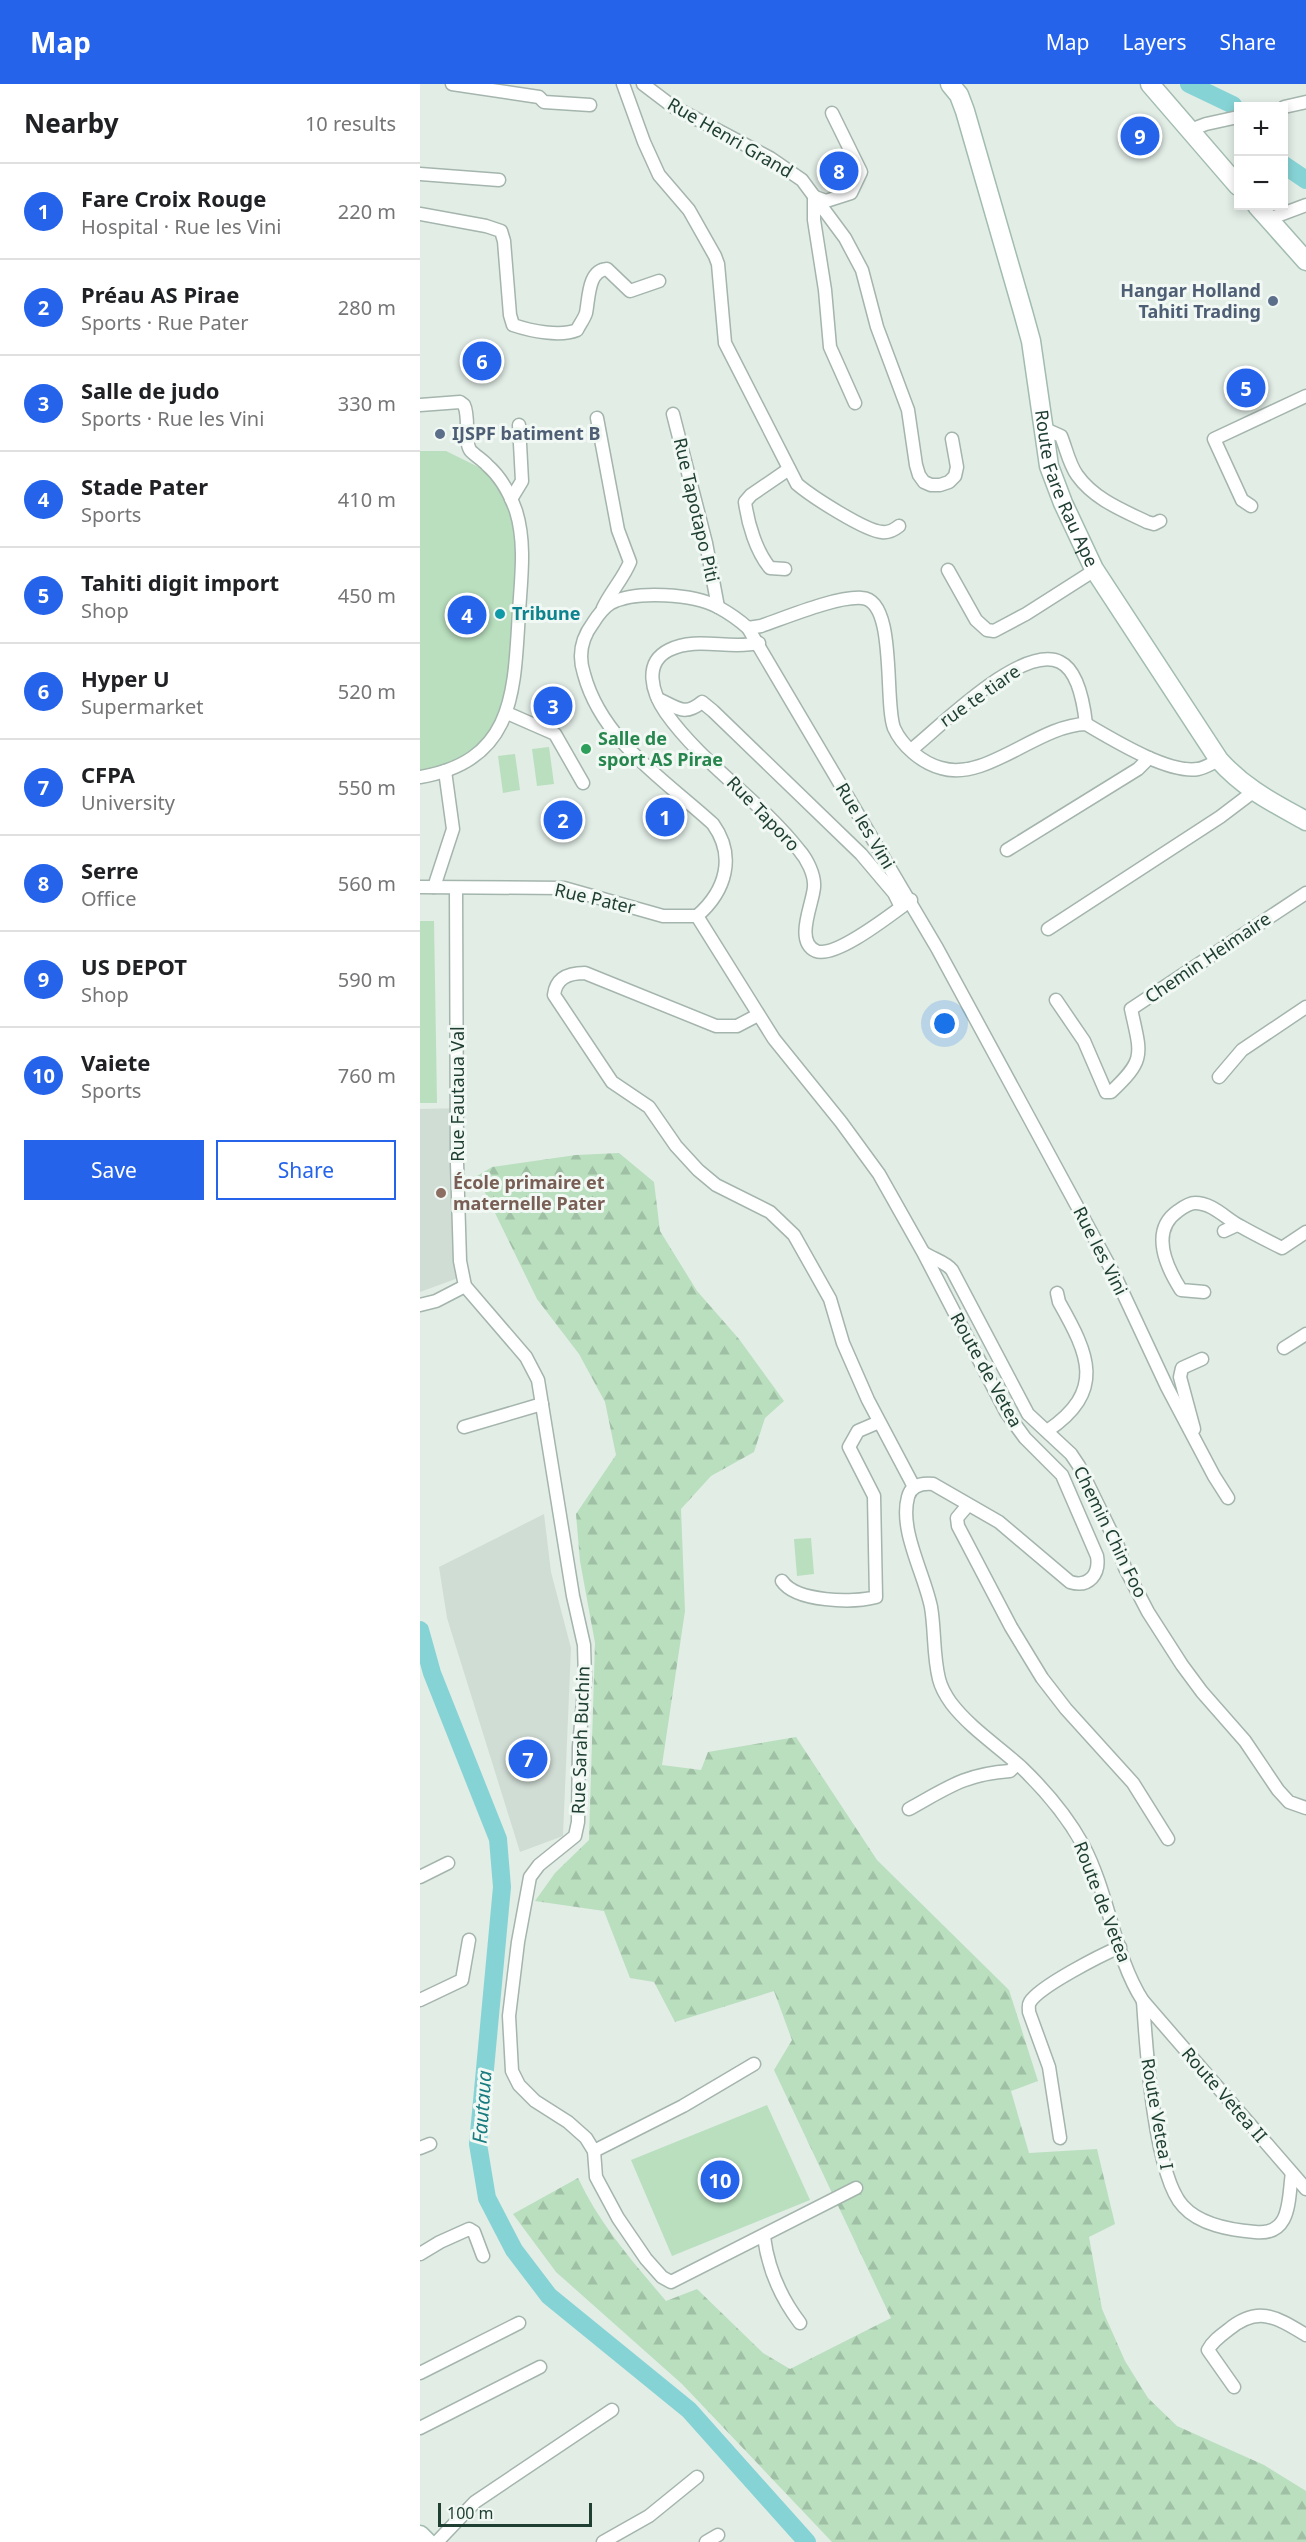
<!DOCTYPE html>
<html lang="en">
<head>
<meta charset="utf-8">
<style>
  :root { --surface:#fff; --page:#f2f2f2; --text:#202124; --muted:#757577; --line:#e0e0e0; --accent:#2563eb }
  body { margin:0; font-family:"Noto Sans",sans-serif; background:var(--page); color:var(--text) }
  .controls { position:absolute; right:18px; top:18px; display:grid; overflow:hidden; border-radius:0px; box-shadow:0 3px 9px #0003 }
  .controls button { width:54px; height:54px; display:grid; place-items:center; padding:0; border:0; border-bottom:2px solid var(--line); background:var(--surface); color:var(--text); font:30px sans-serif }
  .scale { position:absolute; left:18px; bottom:15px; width:154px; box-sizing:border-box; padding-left:6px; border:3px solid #203f33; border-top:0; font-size:16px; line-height:21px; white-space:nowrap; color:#203f33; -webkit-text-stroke:4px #f2f9f5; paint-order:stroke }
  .you { position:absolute; left:525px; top:940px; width:21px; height:21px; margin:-15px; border:4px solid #fff; border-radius:50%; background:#1a73e8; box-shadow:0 0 0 9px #1a73e833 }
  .badge { display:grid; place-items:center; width:39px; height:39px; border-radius:50%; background:var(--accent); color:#fff; font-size:20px; font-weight:700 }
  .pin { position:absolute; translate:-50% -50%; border:3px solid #fff; box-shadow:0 2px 6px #0006 }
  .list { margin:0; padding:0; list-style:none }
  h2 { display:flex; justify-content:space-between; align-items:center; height:78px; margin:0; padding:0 24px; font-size:26px }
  h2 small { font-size:20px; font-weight:400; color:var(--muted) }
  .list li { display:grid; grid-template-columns:39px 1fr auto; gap:18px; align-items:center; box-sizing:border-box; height:96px; padding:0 24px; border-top:2px solid var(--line) }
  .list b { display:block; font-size:22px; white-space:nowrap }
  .list p { margin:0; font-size:20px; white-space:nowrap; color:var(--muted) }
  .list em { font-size:20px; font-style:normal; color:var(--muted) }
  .actions { display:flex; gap:12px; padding:18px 24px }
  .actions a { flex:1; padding:14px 0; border:2px solid var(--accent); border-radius:0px; text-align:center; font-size:21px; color:var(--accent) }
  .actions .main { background:var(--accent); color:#fff }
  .map { position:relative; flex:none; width:886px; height:2458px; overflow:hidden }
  header { display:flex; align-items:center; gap:36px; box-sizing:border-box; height:84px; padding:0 30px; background:var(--accent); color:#fff }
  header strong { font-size:28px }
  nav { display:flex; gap:33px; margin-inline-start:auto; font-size:21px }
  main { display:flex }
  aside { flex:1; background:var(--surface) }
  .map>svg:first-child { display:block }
  .built { fill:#d0ddd5 }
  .green { fill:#b9dfbe }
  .forest { fill:url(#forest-firs) }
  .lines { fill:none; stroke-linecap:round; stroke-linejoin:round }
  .river { stroke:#86d3d5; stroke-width:18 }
  .street-casing { stroke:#a4b5ad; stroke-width:15 }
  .secondary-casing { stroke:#a2bcb0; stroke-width:21 }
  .street { stroke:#fff; stroke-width:12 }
  .secondary { stroke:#fff; stroke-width:18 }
  .service-dot { fill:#5c6f8a; stroke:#f2f9f5; stroke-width:2 }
  .culture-dot { fill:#0f9aa8; stroke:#f2f9f5; stroke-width:2 }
  .leisure-dot { fill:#2e9e5b; stroke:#f2f9f5; stroke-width:2 }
  .education-dot { fill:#8d6e63; stroke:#f2f9f5; stroke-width:2 }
  .labels { text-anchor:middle; stroke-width:6; stroke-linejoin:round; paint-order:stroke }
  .street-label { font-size:18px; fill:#203f33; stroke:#f2f9f5 }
  .service-label { font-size:18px; font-weight:bold; fill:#4e5e75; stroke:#f2f9f5; text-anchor:end }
  .culture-label { font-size:18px; font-weight:bold; fill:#0d838f; stroke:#f2f9f5; text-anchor:start }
  .leisure-label { font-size:18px; font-weight:bold; fill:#27864d; stroke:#f2f9f5; text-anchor:start }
  .education-label { font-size:18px; font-weight:bold; fill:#785e54; stroke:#f2f9f5; text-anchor:start }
  .water-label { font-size:20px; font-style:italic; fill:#177b7f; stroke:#f2f9f5 }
</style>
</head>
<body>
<header>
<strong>Map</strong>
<nav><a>Map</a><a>Layers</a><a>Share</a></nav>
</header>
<main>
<aside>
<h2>Nearby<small>10 results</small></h2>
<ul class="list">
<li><span class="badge">1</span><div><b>Fare Croix Rouge</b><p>Hospital · Rue les Vini</p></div><em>220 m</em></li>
<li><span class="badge">2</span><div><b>Préau AS Pirae</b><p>Sports · Rue Pater</p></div><em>280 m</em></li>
<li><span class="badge">3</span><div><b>Salle de judo</b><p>Sports · Rue les Vini</p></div><em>330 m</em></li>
<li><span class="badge">4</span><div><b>Stade Pater</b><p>Sports</p></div><em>410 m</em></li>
<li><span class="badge">5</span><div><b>Tahiti digit import</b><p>Shop</p></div><em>450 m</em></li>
<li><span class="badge">6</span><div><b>Hyper U</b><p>Supermarket</p></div><em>520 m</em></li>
<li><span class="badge">7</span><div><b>CFPA</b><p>University</p></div><em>550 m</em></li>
<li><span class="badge">8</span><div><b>Serre</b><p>Office</p></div><em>560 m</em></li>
<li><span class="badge">9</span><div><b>US DEPOT</b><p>Shop</p></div><em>590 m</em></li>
<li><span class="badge">10</span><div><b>Vaiete</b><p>Sports</p></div><em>760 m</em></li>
</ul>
<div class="actions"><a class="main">Save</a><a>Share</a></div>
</aside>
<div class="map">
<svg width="886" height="2458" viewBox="0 0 886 2458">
  <defs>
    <pattern id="forest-firs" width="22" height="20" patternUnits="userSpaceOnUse" patternTransform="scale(1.5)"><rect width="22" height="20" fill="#b9dfbe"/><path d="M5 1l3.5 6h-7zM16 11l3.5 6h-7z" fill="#9fc0a4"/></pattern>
  </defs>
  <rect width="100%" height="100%" fill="#e2ede6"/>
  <!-- built -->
  <g class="built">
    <path d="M 41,1024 L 41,1193 L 0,1208 L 0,1025 Z"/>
    <path d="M 124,1430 L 131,1488 L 151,1564 L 143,1752 L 100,1768 L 27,1534 L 19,1483 Z"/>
  </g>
  <!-- green -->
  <g class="green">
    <path d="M 0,367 L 26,367 L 77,392 L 92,421 L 98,450 L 91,612 L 77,645 L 39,680 L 0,688 Z"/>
    <path d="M 129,663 L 134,700 L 117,702 L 112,665 Z"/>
    <path d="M 95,670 L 100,706 L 83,709 L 78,672 Z"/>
    <path d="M 0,837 L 14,837 L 17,1019 L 0,1019 Z"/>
    <path d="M 391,1454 L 394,1490 L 377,1492 L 374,1455 Z"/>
    <path d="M 347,2021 L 390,2116 L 252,2172 L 211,2076 Z"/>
  </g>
  <!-- forest -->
  <path class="forest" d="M 199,1069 L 234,1098 L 240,1147 L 277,1207 L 319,1255 L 364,1317 L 345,1334 L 334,1368 L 291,1392 L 261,1425 L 265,1527 L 242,1681 L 281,1686 L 288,1668 L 376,1653 L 457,1776 L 589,1906 L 618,1997 L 591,2007 L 609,2069 L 677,2065 L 695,2140 L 669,2153 L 682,2225 L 705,2277 L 728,2314 L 757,2342 L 844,2381 L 886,2407 L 886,2458 L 412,2458 L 262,2300 L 136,2188 L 93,2130 L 158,2094 C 180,2141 213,2178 246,2217 L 277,2205 L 343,2269 L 370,2285 L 471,2234 L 354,1986 L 372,1956 L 354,1907 L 255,1938 L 234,1898 L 210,1894 L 184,1827 L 115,1817 L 135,1789 L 169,1756 L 175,1559 L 160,1477 L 156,1430 L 196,1371 L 185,1318 L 159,1270 L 117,1215 L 57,1092 L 72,1083 L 156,1071 Z"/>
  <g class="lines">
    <!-- river -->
    <g class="river">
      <path d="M 769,0 L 813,21 L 818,31"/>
      <path d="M 864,81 L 886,96"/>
      <path d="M 0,1546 L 12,1589 L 78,1755 L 82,1803 L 58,2060 L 67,2114 L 94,2166 L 129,2212 L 269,2326 L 387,2458"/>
    </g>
    <defs>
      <g id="street">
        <path d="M 32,0 L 119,13 L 124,18 L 170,21"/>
        <path d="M 203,0 L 224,58 L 239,91 L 269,126 L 295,172 L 298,180 L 305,259 L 377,400 C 391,412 445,447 462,448 C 469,449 474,446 479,442"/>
        <path d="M 223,0 L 252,22 L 350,74 L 382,96 L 425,154 L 442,186 L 457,243 L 488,326 L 496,381 L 499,391 L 504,398 L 511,401 L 520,401 L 529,398 L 535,392 L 537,383 L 532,355"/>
        <path d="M 864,23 L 886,18"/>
        <path d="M 770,46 L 786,40 L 818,33"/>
        <path d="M 0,90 L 79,96"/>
        <path d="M 394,112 L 394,136 L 405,206 L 410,263 L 435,319"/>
        <path d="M 395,113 L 406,117 L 431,109 L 441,88 L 412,29"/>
        <path d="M 0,130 L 66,142 L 81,147 L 84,157 L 90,231 L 93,241 C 111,247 140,253 157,246 C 160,240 164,235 166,229 C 169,214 168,186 187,185 L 210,207 L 239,197"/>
        <path d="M 849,135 L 886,121"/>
        <path d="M 0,321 L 40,318 L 44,321 C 50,333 44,356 50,366 C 54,371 63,376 67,381 C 81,393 90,410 96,427 C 106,459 101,495 99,528 C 94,606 96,677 0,693"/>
        <path d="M 253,330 L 286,459 L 298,523"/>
        <path d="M 177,334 L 198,446 L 210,478 C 203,495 191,507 183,524"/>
        <path d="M 623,344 L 641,352 C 646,364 649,380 657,391 C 674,415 702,426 727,438 L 734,440 L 740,437"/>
        <path d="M 91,415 L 102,397 L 99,341"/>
        <path d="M 831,422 L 822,416 L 794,355 L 886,312"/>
        <path d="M 365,485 L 350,484 C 336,467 328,440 325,418 L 331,411 L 369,385"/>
        <path d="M 528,486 L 556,536 L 567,546 L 574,547 L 606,530 L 675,486"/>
        <path d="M 328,544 L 341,542 C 367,533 417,512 442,514 C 477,516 464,618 474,644 C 482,662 502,679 521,684 C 566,698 618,641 666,640 C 692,655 748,690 778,685 C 785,684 792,679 799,676"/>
        <path d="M 339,559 C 309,566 277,552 249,566 C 223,579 232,609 246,629 C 283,681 340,716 379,766 C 387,775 395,791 394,803 C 393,820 374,857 396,867 C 416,875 474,828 491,816"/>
        <path d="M 238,615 C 257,623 264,633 282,618 L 293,627 L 441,770 L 474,809 L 481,823"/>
        <path d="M 87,629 L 135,650 L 163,699"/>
        <path d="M 491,666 C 519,644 602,559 640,578 C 659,587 664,622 666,640"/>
        <path d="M 587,766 L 718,685 L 729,674"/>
        <path d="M 0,803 L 144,804 L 243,832 L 277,832"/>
        <path d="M 14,803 L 33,745 L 25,687"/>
        <path d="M 277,832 L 354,955 L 421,1038 L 459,1090 L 503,1168 L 586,1328 L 605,1354 L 642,1391 L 677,1472 C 680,1490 669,1504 650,1498 L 579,1438 L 513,1400 C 502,1399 491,1401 488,1413 C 479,1446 504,1489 511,1523 C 515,1546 513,1571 519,1595 C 521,1603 526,1612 531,1619 C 550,1644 578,1662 601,1683 C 625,1706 647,1732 663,1761 C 689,1810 694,1872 723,1917 L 886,2105"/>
        <path d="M 277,832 C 306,807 316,772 293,740 C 245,696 182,657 164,590 C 158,572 161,555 173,539 C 178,531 183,524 191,519 C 216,506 274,510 298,523 C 309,529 319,536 328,544 L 517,864 L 696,1194 L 747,1303 L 794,1392 L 808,1414"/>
        <path d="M 628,845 L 800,733 L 833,708"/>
        <path d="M 636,916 L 664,957 L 686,1008 L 691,1008 C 726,975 721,971 711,925 L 886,809"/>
        <path d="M 338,931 L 317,942 L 296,942 L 165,889 C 148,889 136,894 134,911 L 192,998 L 229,1023 L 256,1062 L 278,1086 L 296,1101 L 350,1128 L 374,1151 L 410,1215 L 423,1259 L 448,1316 L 494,1403"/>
        <path d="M 799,993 L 822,966 L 886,923"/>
        <path d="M 804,1147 L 817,1141"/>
        <path d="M 504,1169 C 513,1175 526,1178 532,1186 L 608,1330 L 651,1370 L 659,1382 L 698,1462 L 705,1484 L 728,1528 L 762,1581 L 782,1608 L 825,1657 L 858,1706 L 869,1718 L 886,1724"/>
        <path d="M 45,1202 L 106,1273 L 118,1296 L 153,1512 L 164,1561 L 165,1595 L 159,1663 L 158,1738 L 155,1752 L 119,1781 L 110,1793 L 98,1858 L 89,1932 L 92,1987 L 99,2001 L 115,2017 L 148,2038 L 166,2054 L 174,2067 L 176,2093 L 198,2134 L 226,2175 L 242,2193 L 251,2198 L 436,2104"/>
        <path d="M 784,1208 L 761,1206 C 747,1184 729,1147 758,1127 C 762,1124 769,1119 775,1119 C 793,1119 806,1135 820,1142 C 834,1150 848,1157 862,1164 L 886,1148"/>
        <path d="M 0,1221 L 16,1217 L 45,1202 L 40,1177 L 37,1079 L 36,804"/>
        <path d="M 864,1264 L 886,1250"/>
        <path d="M 44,1343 L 122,1320"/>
        <path d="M 774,1345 L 760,1293 L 762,1284 L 782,1275"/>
        <path d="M 627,1347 C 686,1307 669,1271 639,1218 L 637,1209"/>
        <path d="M 548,1421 L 537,1434 L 538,1442 L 591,1543 L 622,1594 L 646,1625 L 713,1699 L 748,1755"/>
        <path d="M 362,1497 C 376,1518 433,1519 456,1513 L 454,1412 L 429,1363 L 438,1347 L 459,1338"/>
        <path d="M 489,1725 C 527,1704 545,1690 590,1687 L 597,1680"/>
        <path d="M 0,1793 L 28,1779"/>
        <path d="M 0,1916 L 42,1896 L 49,1856"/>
        <path d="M 723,1917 C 726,1962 734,2091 763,2122 C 780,2141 810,2146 835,2148 C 872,2152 868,2115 872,2089"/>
        <path d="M 640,2054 L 629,1983 L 609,1928 C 609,1924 608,1921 610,1918 C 620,1902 681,1871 700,1863"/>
        <path d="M 0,2064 L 10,2060"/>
        <path d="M 174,2067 L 263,2022 L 334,1980"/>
        <path d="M 344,2153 C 348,2184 361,2214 380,2239"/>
        <path d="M 0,2170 L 20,2158 L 49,2145 L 54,2148 L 63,2172"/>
        <path d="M 0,2289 L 99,2239"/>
        <path d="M 814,2303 L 788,2266 C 792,2258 800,2252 808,2246 C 838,2221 856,2233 886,2251"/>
        <path d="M 0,2344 L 120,2283"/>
        <path d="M 17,2458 L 55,2418 L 192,2326"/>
        <path d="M 183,2458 L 229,2432 L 277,2393"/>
        <path d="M 286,2458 L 298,2451"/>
      </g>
      <g id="secondary">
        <path id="s1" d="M 530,0 L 539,11 L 545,27 L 603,228 L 611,257 L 629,382 L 643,419 L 674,485 L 799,676 C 825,705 852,718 886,737"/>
        <path d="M 730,0 L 818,102"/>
        <path d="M 837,122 L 886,177"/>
        <path d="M 0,2451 L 7,2458"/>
      </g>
    </defs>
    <!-- street casing -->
    <use href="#street" class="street-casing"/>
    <!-- secondary casing -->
    <use href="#secondary" class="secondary-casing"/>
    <!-- street -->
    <use href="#street" class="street"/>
    <!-- secondary -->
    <use href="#secondary" class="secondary"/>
  </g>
  <!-- markers -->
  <g class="service-dot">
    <circle cx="853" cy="217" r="6"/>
    <circle cx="20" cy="350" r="6"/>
  </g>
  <circle class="culture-dot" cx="80" cy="530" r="6"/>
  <circle class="leisure-dot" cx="166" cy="665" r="6"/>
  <circle class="education-dot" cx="21" cy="1109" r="6"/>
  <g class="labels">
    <!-- street labels -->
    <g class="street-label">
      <text transform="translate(310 54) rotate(30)" y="6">Rue Henri Grand</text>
      <text dy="6" stroke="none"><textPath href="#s1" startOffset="423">Route Fare Rau Ape</textPath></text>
      <text transform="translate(276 426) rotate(77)" y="6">Rue Tapotapo Piti</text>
      <text transform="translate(560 612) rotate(-35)" y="6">rue te tiare</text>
      <text transform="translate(343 730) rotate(46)" y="6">Rue Taporo</text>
      <text transform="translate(445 742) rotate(59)" y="6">Rue les Vini</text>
      <text transform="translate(175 815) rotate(13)" y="6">Rue Pater</text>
      <text transform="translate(788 874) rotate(-34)" y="6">Chemin Heimaire</text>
      <text transform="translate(38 1010) rotate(-90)" y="6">Rue Fautaua Val</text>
      <text transform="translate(680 1167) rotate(63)" y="6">Rue les Vini</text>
      <text transform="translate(566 1286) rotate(61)" y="6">Route de Vetea</text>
      <text transform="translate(690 1448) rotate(64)" y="6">Chemin Chin Foo</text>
      <text transform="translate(161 1656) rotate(-88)" y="6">Rue Sarah Buchin</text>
      <text transform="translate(682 1818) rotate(69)" y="6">Route de Vetea</text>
      <text transform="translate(804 2011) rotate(49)" y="6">Route Vetea II</text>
      <text transform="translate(737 2030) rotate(80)" y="6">Route Vetea I</text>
    </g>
    <!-- service labels -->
    <g class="service-label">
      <text x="841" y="213">Hangar Holland<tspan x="841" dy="21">Tahiti Trading</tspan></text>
      <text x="32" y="356" text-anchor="start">IJSPF batiment B</text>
    </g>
    <!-- culture labels -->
    <g class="culture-label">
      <text x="92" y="536">Tribune</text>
    </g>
    <!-- leisure labels -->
    <g class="leisure-label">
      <text x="178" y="661">Salle de<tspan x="178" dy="21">sport AS Pirae</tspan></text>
    </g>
    <!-- education labels -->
    <g class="education-label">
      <text x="33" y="1105">École primaire et<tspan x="33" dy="21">maternelle Pater</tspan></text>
    </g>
    <!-- water labels -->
    <g class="water-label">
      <text transform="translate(62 2023) rotate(-86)" y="7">Fautaua</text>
    </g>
  </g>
</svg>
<div class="controls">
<button>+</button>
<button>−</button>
</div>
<div class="scale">100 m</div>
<div class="you"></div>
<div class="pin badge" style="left:245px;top:733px">1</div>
<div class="pin badge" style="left:143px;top:736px">2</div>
<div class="pin badge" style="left:133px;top:622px">3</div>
<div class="pin badge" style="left:47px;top:531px">4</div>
<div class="pin badge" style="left:826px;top:304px">5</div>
<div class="pin badge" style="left:62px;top:277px">6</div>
<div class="pin badge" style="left:108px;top:1675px">7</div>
<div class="pin badge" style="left:419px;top:87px">8</div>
<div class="pin badge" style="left:720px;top:52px">9</div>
<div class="pin badge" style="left:300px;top:2096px">10</div>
</div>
</main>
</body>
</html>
